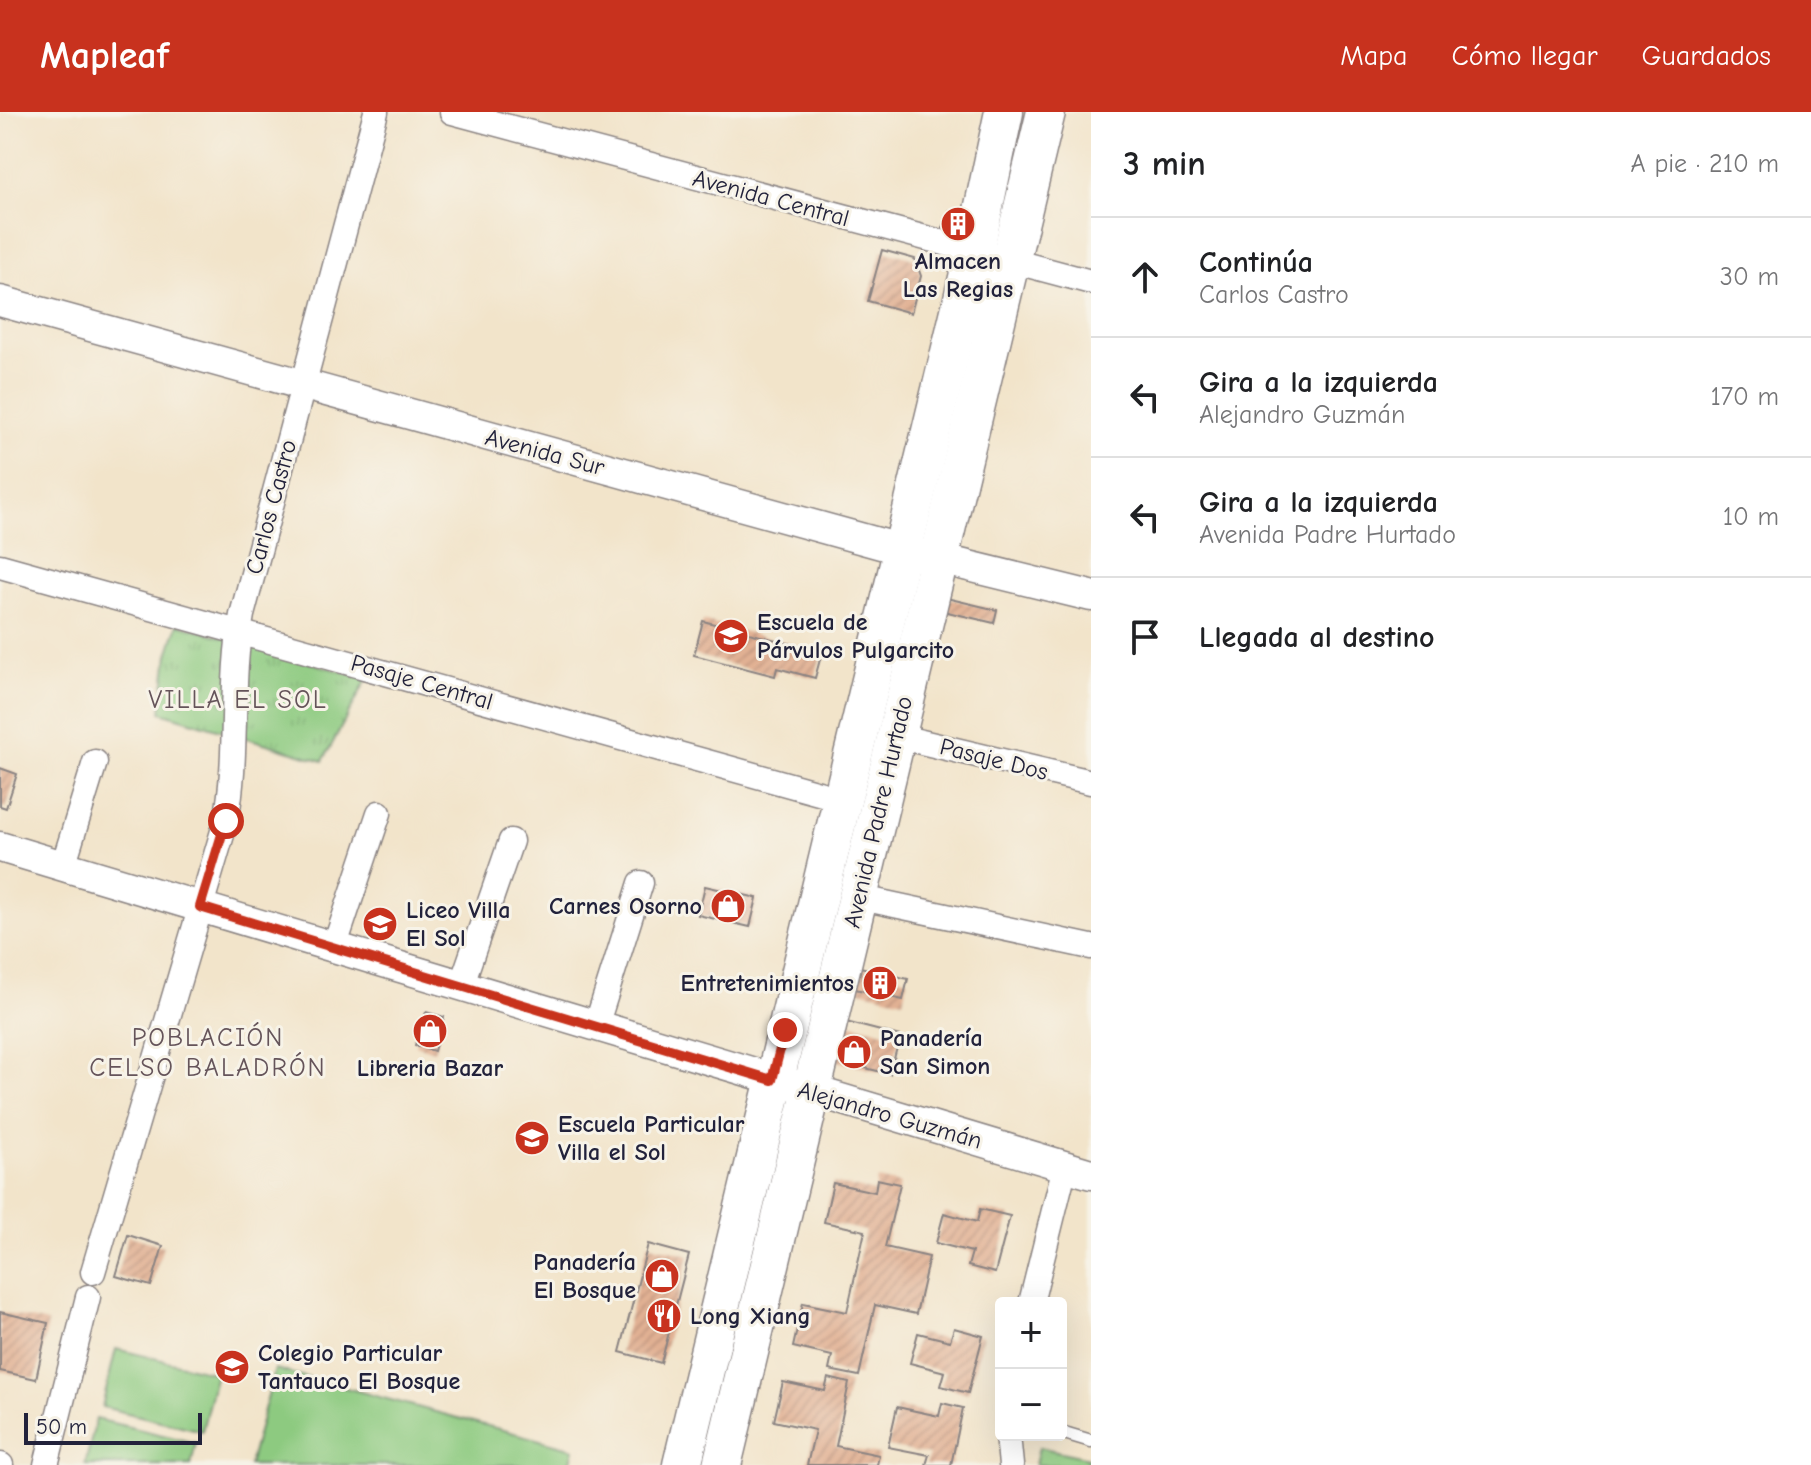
<!DOCTYPE html>
<html lang="es">
<head>
<meta charset="utf-8">
<style>
  :root { --surface:#fff; --page:#f6f6f6; --text:#202124; --muted:#757577; --line:#e0e0e0; --accent:#c8321e }
  body { margin:0; font-family:"Comic Neue",sans-serif; background:var(--page); color:var(--text) }
  .controls { position:absolute; right:24px; bottom:24px; display:grid; overflow:hidden; border-radius:8px; box-shadow:0 8px 32px #0002 }
  .controls button { width:72px; height:72px; display:grid; place-items:center; padding:0; border:0; border-bottom:2px solid var(--line); background:var(--surface); color:var(--text); font:40px sans-serif }
  .scale { position:absolute; left:24px; bottom:20px; width:178px; box-sizing:border-box; padding-left:8px; border:4px solid #22223b; border-top:0; font-size:22px; line-height:28px; white-space:nowrap; color:#22223b; -webkit-text-stroke:6px #f7f3e8; paint-order:stroke }
  .stop { position:absolute; width:24px; height:24px; margin:-18px; border:6px solid #c8321e; border-radius:50%; background:#fff }
  .stop.end { background:#c8321e; border-color:#fff; box-shadow:0 2px 8px #0008 }
  .list { margin:0; padding:0; list-style:none }
  h2 { display:flex; justify-content:space-between; align-items:center; height:104px; margin:0; padding:0 32px; font-size:34px }
  h2 small { font-size:26px; font-weight:400; color:var(--muted) }
  .list li { display:grid; grid-template-columns:52px 1fr auto; gap:24px; align-items:center; box-sizing:border-box; height:120px; padding:0 32px; border-top:2px solid var(--line) }
  .list b { display:block; font-size:30px; white-space:nowrap }
  .list p { margin:0; font-size:26px; white-space:nowrap; color:var(--muted) }
  .list em { font-size:26px; font-style:normal; color:var(--muted) }
  .icon { flex:none; width:44px; height:44px; fill:none; stroke:currentColor; stroke-width:2; stroke-linecap:round; stroke-linejoin:round }
  .map { position:relative; flex:none; width:1091px; height:1353px; overflow:hidden }
  header { display:flex; align-items:center; gap:48px; box-sizing:border-box; height:112px; padding:0 40px; background:var(--accent); color:#fff }
  header strong { font-size:38px }
  nav { display:flex; gap:44px; margin-inline-start:auto; font-size:28px }
  main { display:flex }
  aside { flex:1; background:var(--surface) }
  .map>svg:first-child { display:block }
  .grass { fill:url(#grass-tufts); stroke:#58765e; stroke-width:2 }
  .garden { fill:#8dca80; stroke:#58765e; stroke-width:2 }
  .building { fill:url(#building-hatch) }
  .lines { fill:none; stroke-linecap:round; stroke-linejoin:round }
  .service-casing { stroke:#8a8382; stroke-width:15 }
  .minor-casing { stroke:#8a8382; stroke-width:27 }
  .tertiary-casing { stroke:#8a8382; stroke-width:33 }
  .primary-casing { stroke:#8a8382; stroke-width:41 }
  .service { stroke:#fff; stroke-width:12 }
  .minor { stroke:#fff; stroke-width:24 }
  .tertiary { stroke:#fff; stroke-width:30 }
  .primary { stroke:#fff; stroke-width:38 }
  .route { stroke:#c8321e; stroke-width:10 }
  .labels { text-anchor:middle; stroke-width:6; stroke-linejoin:round; paint-order:stroke }
  .street-label { font-size:24px; fill:#22223b; stroke:#f7f3e8 }
  .poi-label { font-size:24px; font-weight:bold; fill:#22223b; stroke:#f7f3e8; text-anchor:start }
  .neighbourhood-label { font-size:26px; letter-spacing:2px; fill:#65545a; stroke:#f7f3e8 }
</style>
</head>
<body>
<header>
<strong>Mapleaf</strong>
<nav><a>Mapa</a><a>Cómo llegar</a><a>Guardados</a></nav>
</header>
<main>
<div class="map">
<svg width="1091" height="1353" viewBox="0 0 1091 1353">
  <defs>
    <pattern id="grass-tufts" width="24" height="20" patternUnits="userSpaceOnUse" patternTransform="scale(2)"><rect width="24" height="20" fill="#8dca80"/><path d="M3 7l-1-3M5 7V3M7 7l1-3M15 17l-1-3M17 17v-4M19 17l1-3" fill="none" stroke="#79ad70"/></pattern>
    <pattern id="building-hatch" width="6" height="6" patternUnits="userSpaceOnUse" patternTransform="scale(2)"><rect width="6" height="6" fill="#e1b093"/><path d="M-1 1l2-2M0 6l6-6M5 7l2-2" fill="none" stroke="#c19780"/></pattern>
  </defs>
  <rect width="100%" height="100%" fill="#f7f3e8"/>
  <filter id="ink" filterUnits="userSpaceOnUse"><feTurbulence type="fractalNoise" baseFrequency=".0125" numOctaves="2"/><feDisplacementMap in="SourceGraphic" scale="16" xChannelSelector="R" yChannelSelector="G"/><feConvolveMatrix kernelMatrix="1 2 1 2 8 2 1 2 1" color-interpolation-filters="sRGB"/></filter>
  <filter id="wash" filterUnits="userSpaceOnUse"><feTurbulence type="fractalNoise" baseFrequency=".006" numOctaves="4" result="noise"/><feDisplacementMap in="SourceGraphic" scale="32" xChannelSelector="R" yChannelSelector="G"/><feGaussianBlur stdDeviation="1.8" result="paint"/><feColorMatrix in="noise" values="0 0 0 0 0 0 0 0 0 0 0 0 0 0 0 0 0 1.4 0 .05"/><feComposite in="paint" operator="in"/></filter>
  <g filter="url(#wash)">
    <rect width="100%" height="100%" fill="#f2e4ca"/>
    <!-- grass -->
    <path class="grass" d="M 178,512 L 367,567 L 323,649 L 161,600 L 168,543 Z"/>
    <!-- garden -->
    <g class="garden">
      <path d="M 116,1237 L 216,1261 L 202,1319 L 102,1295 Z"/>
      <path d="M 275,1257 L 574,1337 L 570,1353 L 249,1353 Z"/>
      <path d="M 96,1307 L 196,1331 L 191,1353 L 85,1353 Z"/>
      <path d="M 1039,1335 L 1088,1346 L 1086,1353 L 1035,1353 Z"/>
    </g>
    <g id="blocks">
      <!-- building -->
      <g class="building">
        <path d="M 949,99 L 973,106 L 968,126 L 942,118 Z"/>
        <path d="M 882,138 L 915,147 L 921,164 L 911,201 L 868,189 Z"/>
        <path d="M 942,485 L 997,498 L 994,511 L 939,498 Z"/>
        <path d="M 703,509 L 822,540 L 815,566 L 777,556 L 775,564 L 694,543 Z"/>
        <path d="M 0,656 L 17,662 L 6,696 L 0,694 Z"/>
        <path d="M 705,774 L 757,786 L 750,815 L 698,803 Z"/>
        <path d="M 856,854 L 908,867 L 903,888 L 851,876 Z"/>
        <path d="M 426,900 L 444,905 L 434,939 L 415,933 Z"/>
        <path d="M 842,909 L 900,924 L 890,962 L 832,948 Z"/>
        <path d="M 877,1067 L 900,1072 L 885,1135 L 929,1145 L 916,1202 L 875,1193 L 859,1264 L 829,1258 L 832,1244 L 793,1235 L 803,1191 L 847,1200 L 865,1119 L 824,1110 L 833,1071 L 875,1080 Z"/>
        <path d="M 980,1097 L 1010,1104 L 995,1161 L 968,1154 L 972,1140 L 936,1131 L 944,1101 L 977,1110 Z"/>
        <path d="M 128,1123 L 163,1134 L 151,1174 L 116,1164 Z"/>
        <path d="M 648,1132 L 689,1143 L 661,1251 L 620,1240 Z"/>
        <path d="M 0,1200 L 48,1211 L 36,1267 L 0,1259 Z"/>
        <path d="M 954,1216 L 983,1224 L 968,1281 L 941,1274 L 945,1260 L 910,1251 L 918,1221 L 950,1229 Z"/>
        <path d="M 828,1266 L 849,1271 L 836,1334 L 879,1343 L 877,1353 L 807,1353 L 815,1318 L 774,1309 L 783,1270 L 825,1279 Z"/>
        <path d="M 942,1291 L 963,1296 L 951,1353 L 926,1353 L 929,1343 L 888,1335 L 897,1295 L 939,1304 Z"/>
      </g>
    </g>
  </g>
  <g filter="url(#ink)">
    <use href="#blocks" fill-opacity="0" stroke="#8a8382" stroke-width="2"/>
    <g class="lines">
      <defs>
        <path id="service" d="M 1061,1320 L 1091,1329"/>
        <g id="minor">
          <path d="M 452,0 L 1091,170"/>
          <path d="M 0,454 L 844,688"/>
          <path d="M 896,624 L 1091,670"/>
          <path d="M 63,754 L 95,650"/>
          <path d="M 857,785 L 1091,835"/>
          <path d="M 334,836 L 379,701"/>
          <path d="M 461,874 L 511,729"/>
          <path d="M 596,914 L 641,771"/>
          <path d="M 93,1160 L 226,709 C 239,641 229,571 242,503 L 376,0"/>
          <path d="M 1031,1191 L 1065,1054"/>
          <path d="M 1008,1323 L 1011,1353"/>
          <path d="M 0,1353 L 1,1353"/>
          <path d="M 46,1353 L 88,1185"/>
        </g>
        <g id="tertiary">
          <path d="M 0,189 L 903,438 L 1091,484"/>
          <path d="M 0,735 L 1091,1062"/>
        </g>
        <g id="primary">
          <path d="M 682,1353 L 974,141 L 1004,0"/>
          <path d="M 722,1353 L 1046,0"/>
        </g>
      </defs>
      <!-- service casing -->
      <use href="#service" class="service-casing"/>
      <!-- minor casing -->
      <use href="#minor" class="minor-casing"/>
      <!-- tertiary casing -->
      <use href="#tertiary" class="tertiary-casing"/>
      <!-- primary casing -->
      <use href="#primary" class="primary-casing"/>
      <!-- service -->
      <use href="#service" class="service"/>
      <!-- minor -->
      <use href="#minor" class="minor"/>
      <!-- tertiary -->
      <use href="#tertiary" class="tertiary"/>
      <!-- primary -->
      <use href="#primary" class="primary"/>
    </g>
  </g>
  <g class="lines" filter="url(#ink)">
    <!-- route -->
    <path class="route" d="M 226,709 L 200,795 L 772,968 L 785,918"/>
  </g>
  <!-- icons -->
  <defs>
    <symbol id="building-disc" viewBox="-11 -11 22 22"><circle r="9.5" fill="#c8321e" stroke="#f7f3e8"/><path d="M-4-6H4V6H1V3H-1V6H-4ZM-2.5-4.3h1.7v1.8h-1.7ZM.8-4.3h1.7v1.8H.8ZM-2.5-1h1.7V.8h-1.7ZM.8-1h1.7V.8H.8Z" fill="#fff"/></symbol>
    <symbol id="school-disc" viewBox="-11 -11 22 22"><circle r="9.5" fill="#c8321e" stroke="#f7f3e8"/><path d="M0-5L7-2L0 1L-7-2ZM-4 1L0 2.5L4 1V4Q0 6-4 4Z" fill="#fff"/></symbol>
    <symbol id="shop-disc" viewBox="-11 -11 22 22"><circle r="9.5" fill="#c8321e" stroke="#f7f3e8"/><path d="M-5-2.5h2.3a2.7 3.5 0 0 1 5.4 0H5L5.5 6h-11ZM-1.5-2.5h3a1.5 2.3 0 0 0-3 0Z" fill="#fff"/></symbol>
    <symbol id="restaurant-disc" viewBox="-11 -11 22 22"><circle r="9.5" fill="#c8321e" stroke="#f7f3e8"/><path d="M-5-6h1v4h1v-4h1v4h1v-4h1v5L-1.5 .5V6h-2V.5L-5-1ZM5-6V6H3V1.5H1.5Q1.5-4 5-6Z" fill="#fff"/></symbol>
  </defs>
  <g fill-rule="evenodd">
    <use href="#building-disc" x="938" y="92" width="40" height="40"/>
    <use href="#school-disc" x="711" y="504" width="40" height="40"/>
    <use href="#shop-disc" x="708" y="774" width="40" height="40"/>
    <use href="#school-disc" x="360" y="792" width="40" height="40"/>
    <use href="#building-disc" x="860" y="851" width="40" height="40"/>
    <use href="#shop-disc" x="410" y="899" width="40" height="40"/>
    <use href="#shop-disc" x="834" y="920" width="40" height="40"/>
    <use href="#school-disc" x="512" y="1006" width="40" height="40"/>
    <use href="#shop-disc" x="642" y="1144" width="40" height="40"/>
    <use href="#restaurant-disc" x="644" y="1184" width="40" height="40"/>
    <use href="#school-disc" x="212" y="1235" width="40" height="40"/>
  </g>
  <g class="labels">
    <!-- street labels -->
    <g class="street-label">
      <text transform="translate(771 86) rotate(15)" y="8">Avenida Central</text>
      <text transform="translate(545 340) rotate(15)" y="8">Avenida Sur</text>
      <text transform="translate(271 395) rotate(-75)" y="8">Carlos Castro</text>
      <text transform="translate(422 570) rotate(16)" y="8">Pasaje Central</text>
      <text transform="translate(994 647) rotate(14)" y="8">Pasaje Dos</text>
      <text transform="translate(878 700) rotate(-77)" y="8">Avenida Padre Hurtado</text>
      <text transform="translate(890 1003) rotate(16)" y="8">Alejandro Guzmán</text>
    </g>
    <!-- poi labels -->
    <g class="poi-label">
      <text x="958" y="157" text-anchor="middle">Almacen<tspan x="958" dy="28">Las Regias</tspan></text>
      <text x="757" y="518">Escuela de<tspan x="757" dy="28">Párvulos Pulgarcito</tspan></text>
      <text x="702" y="802" text-anchor="end">Carnes Osorno</text>
      <text x="406" y="806">Liceo Villa<tspan x="406" dy="28">El Sol</tspan></text>
      <text x="854" y="879" text-anchor="end">Entretenimientos</text>
      <text x="880" y="934">Panadería<tspan x="880" dy="28">San Simon</tspan></text>
      <text x="430" y="964" text-anchor="middle">Libreria Bazar</text>
      <text x="558" y="1020">Escuela Particular<tspan x="558" dy="28">Villa el Sol</tspan></text>
      <text x="636" y="1158" text-anchor="end">Panadería<tspan x="636" dy="28">El Bosque</tspan></text>
      <text x="690" y="1212">Long Xiang</text>
      <text x="258" y="1249">Colegio Particular<tspan x="258" dy="28">Tantauco El Bosque</tspan></text>
    </g>
    <!-- neighbourhood labels -->
    <g class="neighbourhood-label">
      <text x="238" y="596">VILLA EL SOL</text>
      <text x="208" y="934">POBLACIÓN<tspan x="208" dy="30">CELSO BALADRÓN</tspan></text>
    </g>
  </g>
</svg>
<div class="controls">
<button>+</button>
<button>−</button>
</div>
<div class="scale">50 m</div>
<div class="stop" style="left:226px;top:709px"></div>
<div class="stop end" style="left:785px;top:918px"></div>
</div>
<aside>
<h2>3 min<small>A pie · 210 m</small></h2>
<ul class="list">
<li><svg class="icon" aria-label="ahead" viewBox="0 0 24 24"><path d="M12 20V5M6 11l6-6 6 6"/></svg><div><b>Continúa</b><p>Carlos Castro</p></div><em>30 m</em></li>
<li><svg class="icon" aria-label="left" viewBox="0 0 24 24"><path d="M17 20v-9H6M10 6l-5 5 5 5"/></svg><div><b>Gira a la izquierda</b><p>Alejandro Guzmán</p></div><em>170 m</em></li>
<li><svg class="icon" aria-label="left" viewBox="0 0 24 24"><path d="M17 20v-9H6M10 6l-5 5 5 5"/></svg><div><b>Gira a la izquierda</b><p>Avenida Padre Hurtado</p></div><em>10 m</em></li>
<li><svg class="icon" aria-label="arrive" viewBox="0 0 24 24"><path d="M6 21V4h12l-3 4 3 4H6"/></svg><div><b>Llegada al destino</b></div></li>
</ul>
</aside>
</main>
</body>
</html>
